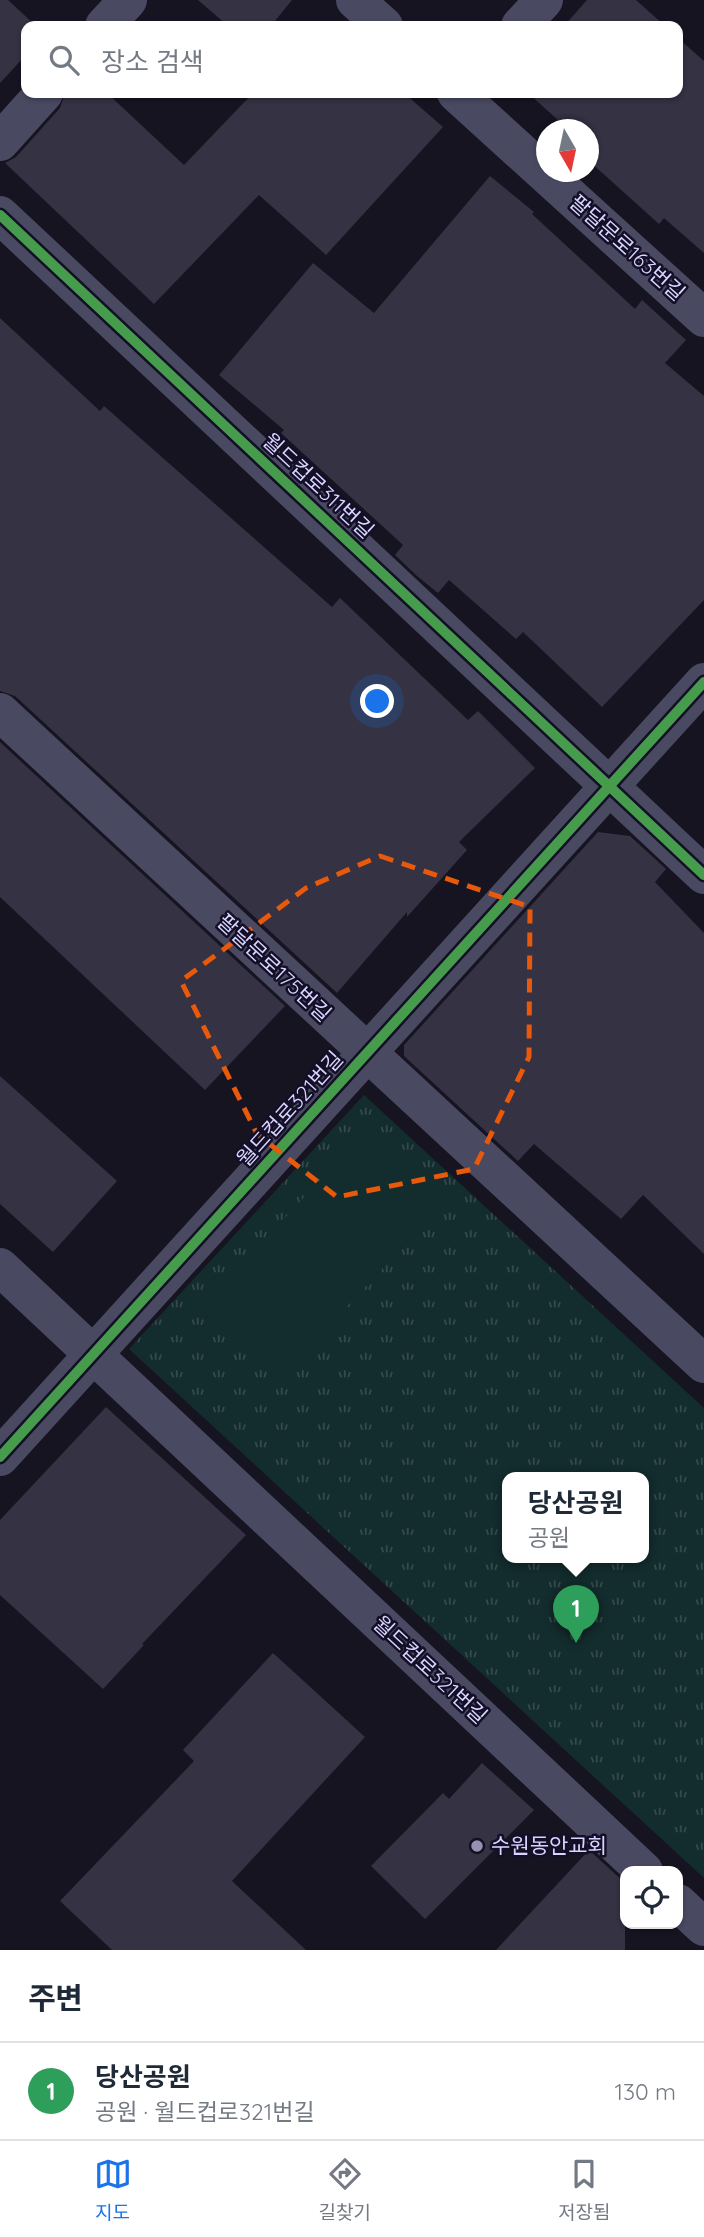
<!DOCTYPE html>
<html lang="ko">
<head>
<meta charset="utf-8">
<style>
  :root { --surface:#fff; --page:#f6f6f7; --text:#1f2937; --muted:#747a83; --line:#e0e1e3; --accent:#1a73e8 }
  body { margin:0; font-family:Quicksand,"Noto Sans KR",sans-serif; background:var(--page); color:var(--text) }
  .controls { position:absolute; right:21px; bottom:21px; display:grid; overflow:hidden; border-radius:14px; box-shadow:0 2px 5px #0004 }
  .controls button { width:63px; height:63px; display:grid; place-items:center; padding:0; border:0; border-bottom:2px solid var(--line); background:var(--surface); color:var(--text); font:35px sans-serif }
  .compass { position:absolute; left:536px; top:119px; width:63px; height:63px; border-radius:50%; background:var(--surface); box-shadow:0 2px 5px #0004; rotate:171deg }
  .you { position:absolute; left:378px; top:702px; width:24px; height:24px; margin:-18px; border:5px solid #fff; border-radius:50%; background:#1a73e8; box-shadow:0 0 0 10px #1a73e833 }
  .badge { display:grid; place-items:center; width:46px; height:46px; border-radius:50%; background:var(--accent); color:#fff; font-size:23px; font-weight:700 }
  .pin { position:absolute; translate:-50% -58px; filter:drop-shadow(0 2px 4px #0008) }
  .pin::after { content:''; position:absolute; top:37px; width:24px; height:21px; background:inherit; clip-path:polygon(0 0,100% 0,50% 100%) }
  .popup { position:absolute; left:502px; top:1472px; width:147px; height:91px; box-sizing:border-box; display:grid; place-content:center; border-radius:14px; background:var(--surface); filter:drop-shadow(0 2px 5px #0005); font-size:23px; white-space:nowrap; color:var(--muted) }
  .popup b { font-size:26px; color:var(--text) }
  .popup::after { content:''; position:absolute; left:50%; top:100%; margin-left:-14px; border:14px solid transparent; border-top-color:var(--surface) }
  .list { margin:0; padding:0; list-style:none }
  h2 { display:flex; justify-content:space-between; align-items:center; height:91px; margin:0; padding:0 28px; font-size:30px }
  h2 small { font-size:23px; font-weight:400; color:var(--muted) }
  .list li { display:grid; grid-template-columns:46px 1fr auto; gap:21px; align-items:center; box-sizing:border-box; height:98px; padding:0 28px; border-top:2px solid var(--line) }
  .list b { display:block; font-size:26px; white-space:nowrap }
  .list p { margin:0; font-size:23px; white-space:nowrap; color:var(--muted) }
  .list em { font-size:23px; font-style:normal; color:var(--muted) }
  .icon { flex:none; width:38px; height:38px; fill:none; stroke:currentColor; stroke-width:2; stroke-linecap:round; stroke-linejoin:round }
  .map { position:relative; flex:none; width:704px; height:1950px; overflow:hidden }
  .search { position:absolute; background:var(--surface); box-shadow:0 2px 5px #0004; left:21px; right:21px; top:21px; height:77px; display:flex; align-items:center; gap:18px; box-sizing:border-box; padding:0 24px; border-radius:14px; color:var(--muted); font-size:26px }
  .sheet { height:189px; background:var(--surface) }
  nav { display:flex; justify-content:space-around; align-items:center; box-sizing:border-box; height:98px; border-top:2px solid var(--line); background:var(--surface); font-size:19px; color:var(--muted) }
  nav a { display:grid; justify-items:center; gap:4px }
  nav .on { color:var(--accent) }
  .map>svg:first-child { display:block }
  .grass { fill:url(#grass-tufts); fill-rule:evenodd }
  .pitch { fill:#132c2d }
  .building { fill:#343243 }
  .lines { fill:none; stroke-linecap:round; stroke-linejoin:round }
  .minor { stroke:#4a4962; stroke-width:38 }
  .cycleway-casing { stroke:#130f26; stroke-width:15 }
  .cycleway { stroke:#469c4c; stroke-width:10 }
  .marked { fill:none; stroke:#e8590c; stroke-width:5; stroke-dasharray:14 9; stroke-linejoin:round }
  .poi-dot { fill:#9591b1; stroke:#130f26; stroke-width:2.5 }
  .labels { text-anchor:middle; stroke-width:5; stroke-linejoin:round; paint-order:stroke }
  .street-label { font-size:21px; fill:#d9d4ff; stroke:#130f26 }
  .poi-label { font-size:21px; fill:#d9d4ff; stroke:#130f26; text-anchor:start }
</style>
</head>
<body>
<div class="map">
<svg width="704" height="1950" viewBox="0 0 704 1950">
  <defs>
    <pattern id="grass-tufts" width="24" height="20" patternUnits="userSpaceOnUse" patternTransform="scale(1.75)"><rect width="24" height="20" fill="#132c2d"/><path d="M3 7l-1-3M5 7V3M7 7l1-3M15 17l-1-3M17 17v-4M19 17l1-3" fill="none" stroke="#354a4c"/></pattern>
  </defs>
  <rect width="100%" height="100%" fill="#161421"/>
  <!-- grass -->
  <path class="grass" d="M 364,1095 L 704,1408 L 704,1878 L 129,1349 ZM 508,1477 L 644,1477 L 644,1557 L 508,1557 Z"/>
  <!-- pitch -->
  <path class="pitch" d="M 367,1130 L 445,1201 L 278,1381 L 200,1309 Z"/>
  <!-- building -->
  <g class="building">
    <path d="M 0,0 L 8,0 L 36,26 L 26,26 L 26,55 L 0,83 Z"/>
    <path d="M 198,0 L 292,0 L 271,26 L 228,26 Z"/>
    <path d="M 587,0 L 636,0 L 665,26 L 564,26 Z"/>
    <path d="M 678,38 L 704,61 L 704,253 L 664,218 L 659,224 L 589,161 L 589,130 L 569,130 L 528,93 L 678,93 Z"/>
    <path d="M 65,93 L 107,93 L 184,165 L 253,93 L 404,93 L 443,127 L 326,255 L 259,195 L 154,304 L 5,163 L 16,157 L 60,108 Z"/>
    <path d="M 490,176 L 534,212 L 532,214 L 635,309 L 642,300 L 686,340 L 665,363 L 704,396 L 704,600 L 602,707 L 523,632 L 516,639 L 449,580 L 438,593 L 417,576 L 395,555 L 403,545 L 281,433 L 284,430 L 219,375 L 313,263 L 374,313 Z"/>
    <path d="M 0,318 L 100,411 L 104,406 L 332,607 L 340,598 L 468,720 L 478,711 L 535,768 L 459,842 L 467,850 L 407,917 L 407,912 L 337,993 L 15,696 L 0,691 Z"/>
    <path d="M 0,742 L 285,1006 L 205,1090 L 0,897 Z"/>
    <path d="M 598,832 L 630,836 L 666,869 L 655,882 L 704,933 L 704,1254 L 643,1195 L 621,1219 L 534,1144 L 518,1161 L 404,1056 L 404,1045 Z"/>
    <path d="M 0,1076 L 117,1181 L 53,1252 L 0,1204 Z"/>
    <path d="M 106,1407 L 246,1535 L 142,1644 L 144,1645 L 103,1689 L 0,1595 L 0,1520 Z"/>
    <path d="M 273,1653 L 365,1737 L 232,1881 L 306,1950 L 112,1950 L 60,1901 L 194,1761 L 183,1750 Z"/>
    <path d="M 482,1763 L 534,1810 L 425,1919 L 371,1866 L 443,1793 L 449,1799 Z"/>
    <path d="M 589,1850 L 625,1883 L 625,1950 L 496,1950 Z"/>
  </g>
  <g class="lines">
    <!-- minor -->
    <g class="minor">
      <path d="M 355,0 L 384,26"/>
      <path d="M 104,26 L 128,0"/>
      <path d="M 520,26 L 544,0"/>
      <path d="M 456,93 L 704,318"/>
      <path d="M 0,142 L 44,93"/>
      <path d="M 0,215 L 704,875"/>
      <path d="M 0,712 L 704,1364"/>
      <path d="M 0,1267 L 644,1871"/>
      <path d="M 0,1457 L 704,682"/>
      <path d="M 678,1903 L 704,1927"/>
    </g>
    <defs>
      <g id="cycleway">
        <path d="M 0,215 L 704,875"/>
        <path d="M 0,1457 L 704,682"/>
      </g>
    </defs>
    <!-- cycleway casing -->
    <use href="#cycleway" class="cycleway-casing"/>
    <!-- cycleway -->
    <use href="#cycleway" class="cycleway"/>
  </g>
  <!-- marked area -->
  <path class="marked" d="M 380,856 L 530,907 L 529,1057 L 474,1169 L 337,1197 L 257,1134 L 181,981 L 306,888 Z"/>
  <!-- markers -->
  <circle class="poi-dot" cx="477" cy="1846" r="7"/>
  <g class="labels">
    <!-- street labels -->
    <g class="street-label">
      <text transform="translate(627 248) rotate(42)" y="7">팔달문로163번길</text>
      <text transform="translate(318 486) rotate(43)" y="7">월드컵로311번길</text>
      <text transform="translate(274 968) rotate(43)" y="7">팔달문로175번길</text>
      <text transform="translate(290 1109) rotate(-48)" y="7">월드컵로321번길</text>
      <text transform="translate(430 1670) rotate(43)" y="7">월드컵로321번길</text>
    </g>
    <!-- poi labels -->
    <g class="poi-label">
      <text x="491" y="1853">수원동안교회</text>
    </g>
  </g>
</svg>
<div class="controls">
<button><svg class="icon" aria-label="locate" viewBox="0 0 24 24"><circle cx="12" cy="12" r="6"/><path d="M12 2v4M12 18v4M2 12h4M18 12h4"/></svg></button>
</div>
<svg class="compass" viewBox="-18 -18 36 36"><path d="M0-13l5 13h-10z" fill="#e53935"/><path d="M0 13l5-13h-10z" fill="#747a83"/></svg>
<div class="you"></div>
<div class="pin badge" style="left:576px;top:1643px;background:#2e9e5b">1</div>
<div class="popup"><b>당산공원</b>공원</div>
<div class="search"><svg class="icon" aria-label="search" viewBox="0 0 24 24"><circle cx="10" cy="10" r="6"/><path d="M15 15l6 6"/></svg>장소 검색</div>
</div>
<section class="sheet">
<h2>주변<small></small></h2>
<ul class="list">
<li><span class="badge" style="background:#2e9e5b">1</span><div><b>당산공원</b><p>공원 · 월드컵로321번길</p></div><em>130 m</em></li>
</ul>
</section>
<nav>
<a class="on"><svg class="icon" aria-label="map" viewBox="0 0 24 24"><path d="M3 6l6-2 6 2 6-2v14l-6 2-6-2-6 2zM9 4v14M15 6v14"/></svg>지도</a>
<a><svg class="icon" aria-label="directions" viewBox="0 0 24 24"><path d="M12 3l9 9-9 9-9-9zM9 14v-3h6M13 9l2 2-2 2"/></svg>길찾기</a>
<a><svg class="icon" aria-label="saved" viewBox="0 0 24 24"><path d="M7 4h10v16l-5-4-5 4z"/></svg>저장됨</a>
</nav>
</body>
</html>
